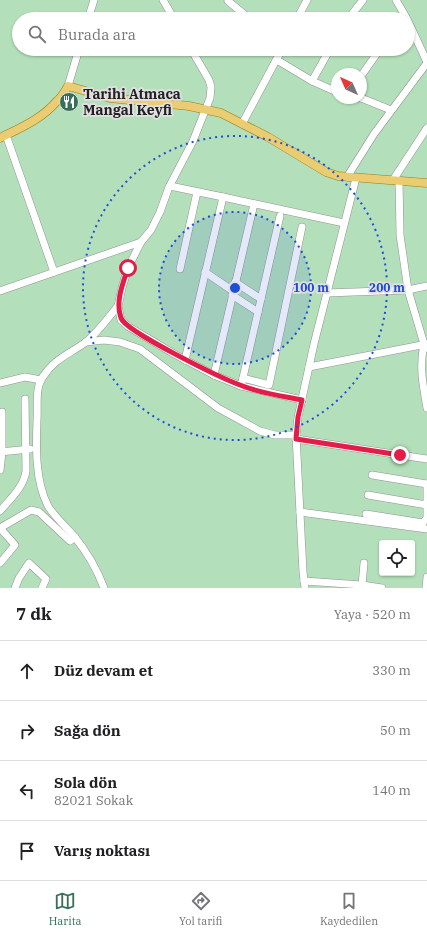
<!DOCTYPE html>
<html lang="tr">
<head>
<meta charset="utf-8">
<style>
  :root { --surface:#fff; --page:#f2f2f2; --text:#202124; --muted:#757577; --line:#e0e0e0; --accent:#376f57 }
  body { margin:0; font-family:"IBM Plex Serif",serif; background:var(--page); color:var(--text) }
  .controls { position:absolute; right:12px; bottom:12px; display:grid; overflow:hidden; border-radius:4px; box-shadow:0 1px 3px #0004 }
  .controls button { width:36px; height:36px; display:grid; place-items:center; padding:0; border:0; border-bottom:1px solid var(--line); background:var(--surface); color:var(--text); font:20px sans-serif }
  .compass { position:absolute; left:331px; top:68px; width:36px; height:36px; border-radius:50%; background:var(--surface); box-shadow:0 1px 3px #0004; rotate:315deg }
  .stop { position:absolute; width:12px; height:12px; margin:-9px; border:3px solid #e11d48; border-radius:50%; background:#fff }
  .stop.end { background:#e11d48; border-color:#fff; box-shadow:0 1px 4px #0008 }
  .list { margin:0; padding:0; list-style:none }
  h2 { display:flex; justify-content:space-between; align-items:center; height:52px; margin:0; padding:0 16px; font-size:17px }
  h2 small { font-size:13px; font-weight:400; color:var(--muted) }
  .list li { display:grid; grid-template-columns:26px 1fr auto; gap:12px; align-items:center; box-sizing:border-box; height:60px; padding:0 16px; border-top:1px solid var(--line) }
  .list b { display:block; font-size:15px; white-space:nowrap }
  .list p { margin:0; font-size:13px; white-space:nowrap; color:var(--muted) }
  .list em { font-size:13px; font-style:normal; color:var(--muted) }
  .icon { flex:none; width:22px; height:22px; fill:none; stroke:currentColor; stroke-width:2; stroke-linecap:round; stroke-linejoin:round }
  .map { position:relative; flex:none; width:427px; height:588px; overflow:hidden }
  .search { position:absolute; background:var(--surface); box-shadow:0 1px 3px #0004; left:12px; right:12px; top:12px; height:44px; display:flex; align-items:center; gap:10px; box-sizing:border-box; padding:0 14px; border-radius:22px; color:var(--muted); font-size:15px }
  .sheet { height:292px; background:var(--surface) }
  nav { display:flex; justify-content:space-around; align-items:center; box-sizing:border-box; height:56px; border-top:1px solid var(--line); background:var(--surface); font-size:11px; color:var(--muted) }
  nav a { display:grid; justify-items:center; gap:2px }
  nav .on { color:var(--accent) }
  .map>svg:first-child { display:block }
  .green { fill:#b3e0ba; fill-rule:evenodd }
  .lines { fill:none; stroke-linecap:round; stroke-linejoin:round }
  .minor-casing { stroke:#939193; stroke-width:8 }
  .major-casing { stroke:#9b7b1a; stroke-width:9 }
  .minor { stroke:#fff; stroke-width:7 }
  .major { stroke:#eacd73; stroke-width:8 }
  .route { stroke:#e11d48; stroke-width:5 }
  .ring { fill:none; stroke:#1d4ed8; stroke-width:2; stroke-dasharray:2 4 }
  .labels { text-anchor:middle; stroke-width:3.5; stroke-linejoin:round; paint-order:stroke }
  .poi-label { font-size:14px; font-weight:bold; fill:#222122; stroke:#e3e0e3; text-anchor:start }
  .centre { fill:#1d4ed8; stroke:#e3e0e3; stroke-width:2 }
  .ring-label { font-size:12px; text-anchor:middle; font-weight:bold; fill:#1d4ed8; stroke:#e3e0e3; stroke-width:3.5; stroke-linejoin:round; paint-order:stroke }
</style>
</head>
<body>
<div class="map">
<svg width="427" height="588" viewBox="0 0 427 588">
  <rect width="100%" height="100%" fill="#e3e0e3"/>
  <!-- green -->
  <path class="green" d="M 0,0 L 427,0 L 427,588 L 0,588 ZM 19,19 L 408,19 L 408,49 L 19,49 ZM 337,74 L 361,74 L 361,98 L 337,98 ZM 382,543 L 412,543 L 412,573 L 382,573 Z"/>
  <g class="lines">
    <defs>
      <g id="minor">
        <path d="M 163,0 L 174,19"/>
        <path d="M 396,0 L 407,19"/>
        <path d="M 228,1 L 250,19"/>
        <path d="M 88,19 L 94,0"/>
        <path d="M 297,19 L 307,0"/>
        <path d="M 348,19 L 363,0"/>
        <path d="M 408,21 L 427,62"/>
        <path d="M 191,49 L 209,80 L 211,87 L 210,98 L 193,141 L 169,187 L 160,212 L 151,230 L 141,242 L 128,268 L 122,288 L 118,306 L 121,320 L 129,327 L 176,355 L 214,375 L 241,386 L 302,400"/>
        <path d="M 277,60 L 312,81 L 337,92"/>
        <path d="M 361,76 L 380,49"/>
        <path d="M 312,81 L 330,49"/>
        <path d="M 68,86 L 79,49"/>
        <path d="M 361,98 L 391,110"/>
        <path d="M 242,124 L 282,49"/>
        <path d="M 6,135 L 54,272"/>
        <path d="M 347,177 L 374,134 L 427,63"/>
        <path d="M 393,180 L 427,128"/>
        <path d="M 399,180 L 400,235 L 408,290 L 424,344 L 427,348"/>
        <path d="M 170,186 L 223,197"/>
        <path d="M 180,269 L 197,192"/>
        <path d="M 205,272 L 233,291"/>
        <path d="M 235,282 L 261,299"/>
        <path d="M 0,291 L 141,242"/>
        <path d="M 327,293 L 408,290 L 427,286"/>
        <path d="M 232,295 L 258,312"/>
        <path d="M 86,342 L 104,340 L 120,342 L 140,349 L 218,408 L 260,431 L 275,435 L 296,435"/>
        <path d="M 424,344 C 419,366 423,386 427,408"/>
        <path d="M 185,360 L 223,197 L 344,223"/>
        <path d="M 309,367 L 427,344"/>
        <path d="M 214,375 L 254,204"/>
        <path d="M 243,378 L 269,385 L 302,227"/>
        <path d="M 242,382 L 280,216"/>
        <path d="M 0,383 L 25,377 L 41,380"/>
        <path d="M 296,439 L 427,459"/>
        <path d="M 0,452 L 30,449"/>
        <path d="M 0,470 L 2,452 L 2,412"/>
        <path d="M 372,475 L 427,484"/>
        <path d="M 368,495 L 427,505"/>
        <path d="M 0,511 C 10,499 24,487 26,471 L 25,399"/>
        <path d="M 300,512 L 427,529"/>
        <path d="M 366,514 L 423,523 L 427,518 L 427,484"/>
        <path d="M 0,563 L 15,545 L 0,528 L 31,510 L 39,512 L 70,541 L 75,537"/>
        <path d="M 304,581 L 362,585 L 382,588"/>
        <path d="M 362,585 L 364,563"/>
        <path d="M 15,588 L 19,578 L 29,563 L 46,579 L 42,588"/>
        <path d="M 104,588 C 97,569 87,552 74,536 C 66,527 54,516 48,506 C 35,481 36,447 37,420 C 38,408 35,389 42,378 C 55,358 68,355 86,342 C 98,332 108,318 118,306"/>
        <path d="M 305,588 L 303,572 L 296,435 L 298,417 L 314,344 L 356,178"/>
        <path d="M 426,588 L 427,577"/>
      </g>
      <path id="major" d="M 0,138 C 20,128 42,119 57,101 C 62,97 65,91 68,86 L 110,98 L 189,106 L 221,113 L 268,137 L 326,172 L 338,176 L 427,183"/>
    </defs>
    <!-- minor casing -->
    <use href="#minor" class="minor-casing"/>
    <!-- major casing -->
    <use href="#major" class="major-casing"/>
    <!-- minor -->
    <use href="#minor" class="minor"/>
    <!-- major -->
    <use href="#major" class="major"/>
  </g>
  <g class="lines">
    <!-- route -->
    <path class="route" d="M 128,268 C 123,283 115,302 121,318 C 126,332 221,378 240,385 C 259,393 282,396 302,400 L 298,417 L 296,439 L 400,455"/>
  </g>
  <!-- distance rings -->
  <circle cx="235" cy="288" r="76" fill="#1d4ed8" fill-opacity=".12"/>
  <g class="ring">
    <circle cx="235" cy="288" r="76"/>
    <circle cx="235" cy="288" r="152"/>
  </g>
  <!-- icons -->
  <defs>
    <symbol id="restaurant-disc" viewBox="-11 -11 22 22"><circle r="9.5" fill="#376f57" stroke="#e3e0e3"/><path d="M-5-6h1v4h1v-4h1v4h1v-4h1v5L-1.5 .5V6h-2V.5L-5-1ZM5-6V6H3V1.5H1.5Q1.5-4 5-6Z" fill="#fff"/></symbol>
  </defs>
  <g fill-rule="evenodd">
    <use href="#restaurant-disc" x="58" y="91" width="22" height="22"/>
  </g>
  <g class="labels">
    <!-- poi labels -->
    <g class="poi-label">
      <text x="83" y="99">Tarihi Atmaca<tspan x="83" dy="16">Mangal Keyfi</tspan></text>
    </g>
  </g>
  <circle cx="235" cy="288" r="6" class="centre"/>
  <g class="ring-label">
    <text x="311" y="292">100 m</text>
    <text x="387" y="292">200 m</text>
  </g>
</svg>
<div class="controls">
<button><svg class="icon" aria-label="locate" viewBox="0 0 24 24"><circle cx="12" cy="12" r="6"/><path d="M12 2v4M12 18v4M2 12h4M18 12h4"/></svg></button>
</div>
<svg class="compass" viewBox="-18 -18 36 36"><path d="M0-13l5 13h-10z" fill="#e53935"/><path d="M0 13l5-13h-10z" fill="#757577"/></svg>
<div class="stop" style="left:128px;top:268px"></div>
<div class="stop end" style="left:400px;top:455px"></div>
<div class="search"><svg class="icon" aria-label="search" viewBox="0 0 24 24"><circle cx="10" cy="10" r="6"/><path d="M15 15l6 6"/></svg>Burada ara</div>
</div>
<section class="sheet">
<h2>7 dk<small>Yaya · 520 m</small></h2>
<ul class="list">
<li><svg class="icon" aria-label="ahead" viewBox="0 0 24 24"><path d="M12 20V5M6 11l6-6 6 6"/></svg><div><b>Düz devam et</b></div><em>330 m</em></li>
<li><svg class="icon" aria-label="right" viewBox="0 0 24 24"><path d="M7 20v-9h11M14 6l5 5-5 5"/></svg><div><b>Sağa dön</b></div><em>50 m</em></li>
<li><svg class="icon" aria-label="left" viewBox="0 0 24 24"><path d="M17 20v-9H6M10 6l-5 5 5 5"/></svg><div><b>Sola dön</b><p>82021 Sokak</p></div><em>140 m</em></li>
<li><svg class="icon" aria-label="arrive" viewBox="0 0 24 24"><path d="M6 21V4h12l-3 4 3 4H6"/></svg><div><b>Varış noktası</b></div></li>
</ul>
</section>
<nav>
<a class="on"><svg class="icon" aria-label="map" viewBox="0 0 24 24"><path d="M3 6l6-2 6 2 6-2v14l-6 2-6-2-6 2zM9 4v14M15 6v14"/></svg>Harita</a>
<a><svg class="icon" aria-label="directions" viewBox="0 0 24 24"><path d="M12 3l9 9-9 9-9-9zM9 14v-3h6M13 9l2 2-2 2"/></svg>Yol tarifi</a>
<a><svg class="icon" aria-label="saved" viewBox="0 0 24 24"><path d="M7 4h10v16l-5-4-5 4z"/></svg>Kaydedilen</a>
</nav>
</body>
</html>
